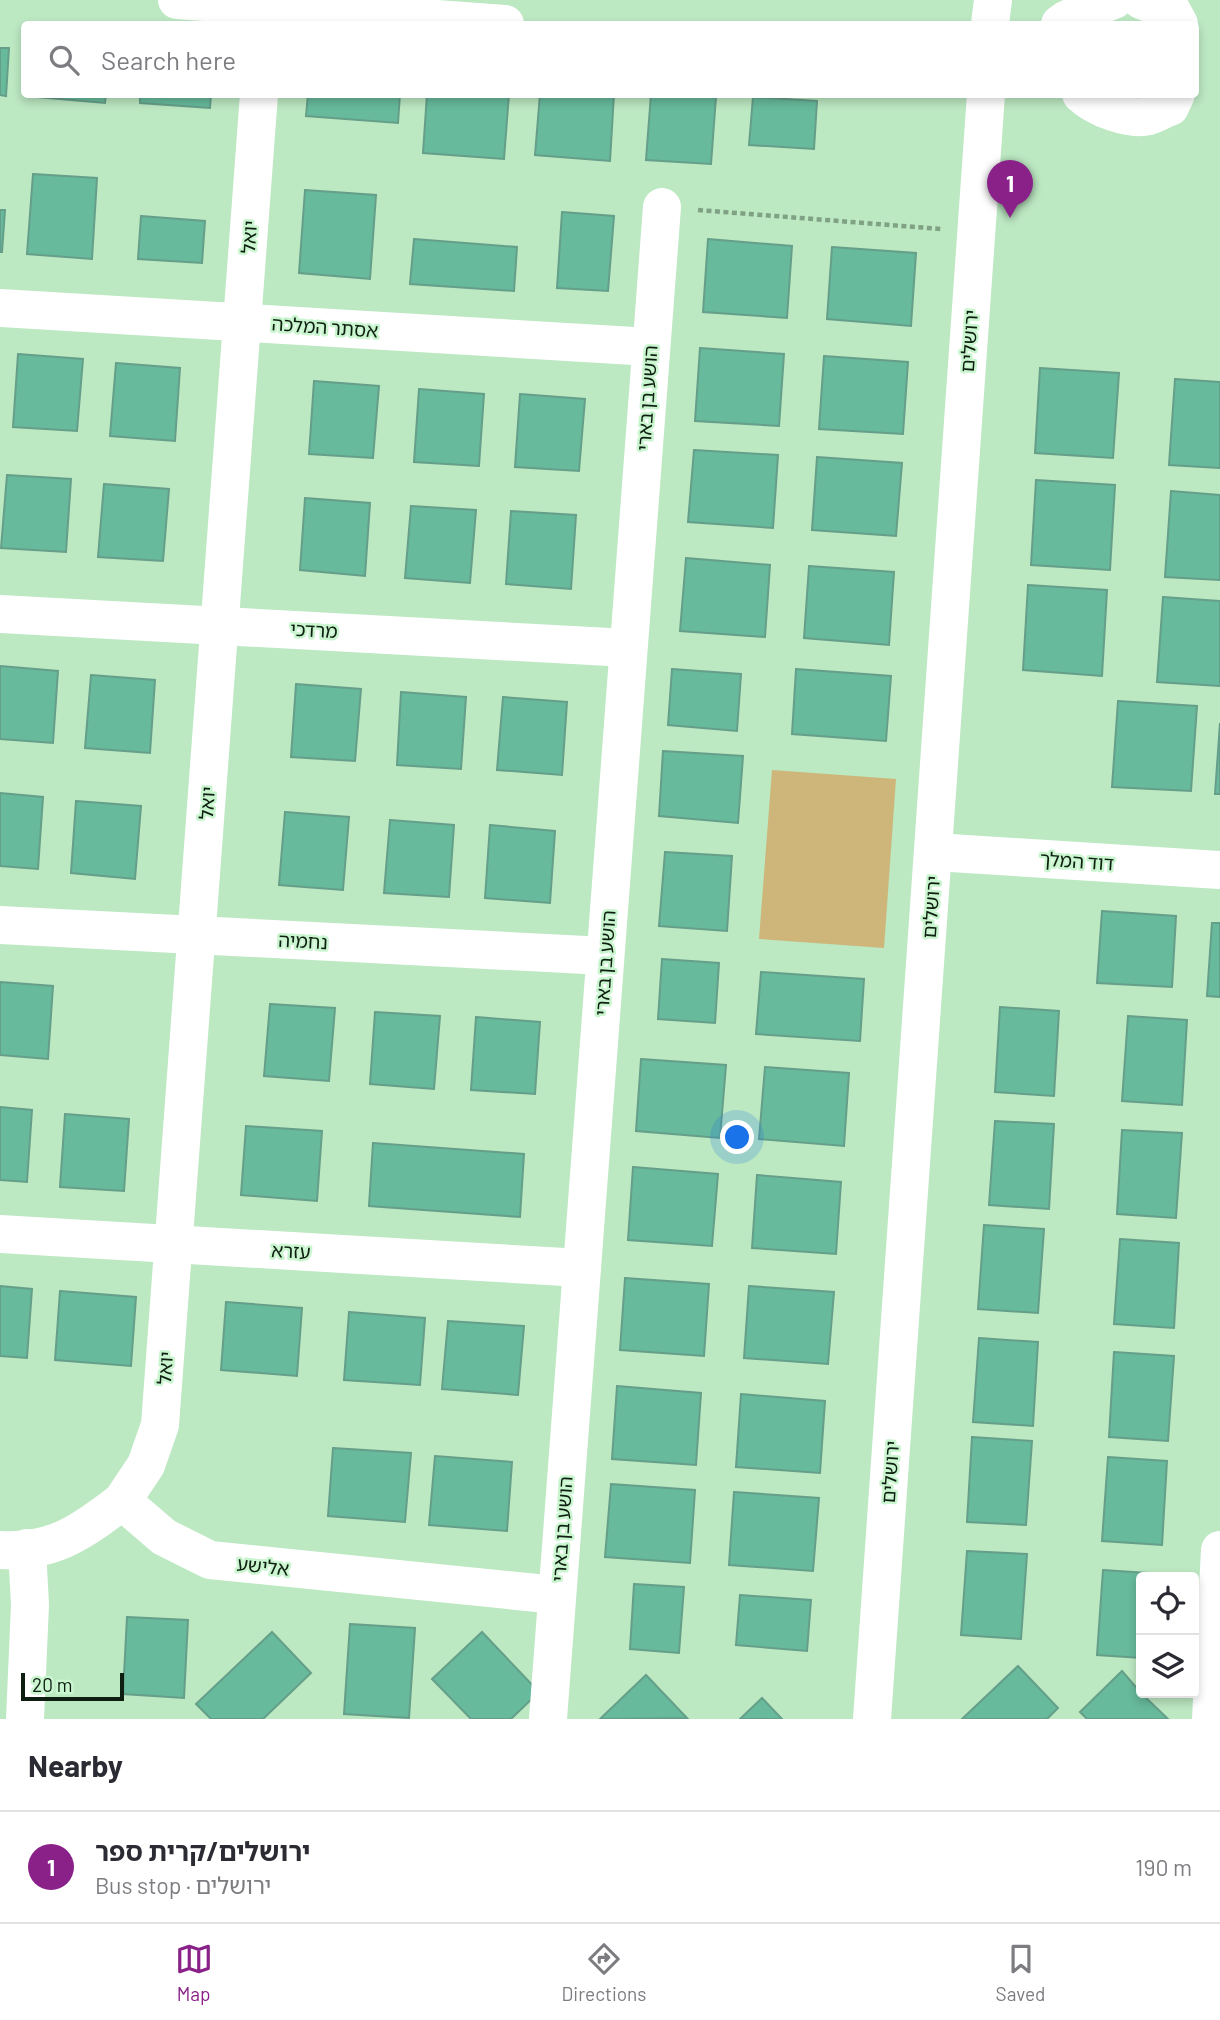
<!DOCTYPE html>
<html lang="en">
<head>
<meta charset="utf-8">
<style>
  :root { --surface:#fff; --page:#f7f7f7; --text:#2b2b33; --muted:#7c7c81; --line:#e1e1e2; --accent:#892188 }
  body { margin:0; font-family:Barlow,"Noto Sans Hebrew",sans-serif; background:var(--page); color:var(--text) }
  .controls { position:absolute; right:21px; bottom:21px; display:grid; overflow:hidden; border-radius:7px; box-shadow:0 4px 10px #0003 }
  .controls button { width:63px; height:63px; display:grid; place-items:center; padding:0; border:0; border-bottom:2px solid var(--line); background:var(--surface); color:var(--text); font:35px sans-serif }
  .scale { position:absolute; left:21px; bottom:18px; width:103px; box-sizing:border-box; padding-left:7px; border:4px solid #0e1e10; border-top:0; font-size:19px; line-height:24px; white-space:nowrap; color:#0e1e10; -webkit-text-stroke:5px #c9f5cf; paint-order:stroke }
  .you { position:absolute; left:738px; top:1138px; width:24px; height:24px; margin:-18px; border:5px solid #fff; border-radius:50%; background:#1a73e8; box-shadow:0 0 0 10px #1a73e833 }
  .badge { display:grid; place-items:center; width:46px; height:46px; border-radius:50%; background:var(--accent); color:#fff; font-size:23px; font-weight:700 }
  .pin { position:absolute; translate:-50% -58px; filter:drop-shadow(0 2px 4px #0008) }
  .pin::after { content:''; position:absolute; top:37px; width:24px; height:21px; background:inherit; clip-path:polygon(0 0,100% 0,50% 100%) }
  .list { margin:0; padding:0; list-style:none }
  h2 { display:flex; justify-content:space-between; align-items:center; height:91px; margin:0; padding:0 28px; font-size:30px }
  h2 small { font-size:23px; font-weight:400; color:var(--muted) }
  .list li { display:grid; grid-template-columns:46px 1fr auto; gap:21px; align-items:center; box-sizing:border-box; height:112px; padding:0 28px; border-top:2px solid var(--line) }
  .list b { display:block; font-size:26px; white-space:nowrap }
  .list p { margin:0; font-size:23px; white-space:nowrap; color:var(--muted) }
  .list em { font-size:23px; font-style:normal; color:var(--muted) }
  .icon { flex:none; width:38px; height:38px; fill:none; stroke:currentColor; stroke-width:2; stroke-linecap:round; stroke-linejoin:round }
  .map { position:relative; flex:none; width:1220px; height:1719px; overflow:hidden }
  .search { position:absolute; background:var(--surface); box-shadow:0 4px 10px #0003; left:21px; right:21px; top:21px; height:77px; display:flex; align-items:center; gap:18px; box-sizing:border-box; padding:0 24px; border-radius:7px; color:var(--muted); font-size:26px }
  .sheet { height:203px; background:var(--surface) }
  nav { display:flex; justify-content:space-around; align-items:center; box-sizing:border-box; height:98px; border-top:2px solid var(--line); background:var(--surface); font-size:19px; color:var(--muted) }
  nav a { display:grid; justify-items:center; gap:4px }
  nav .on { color:var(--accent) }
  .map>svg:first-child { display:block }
  .green { fill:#ceb67a }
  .building { fill:#67ba9c; stroke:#659f89; stroke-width:2 }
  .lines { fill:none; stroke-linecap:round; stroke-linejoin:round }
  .path { stroke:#7fa284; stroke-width:4.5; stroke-dasharray:5 3.5; stroke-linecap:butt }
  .minor { stroke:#fff; stroke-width:38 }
  .labels { text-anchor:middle; stroke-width:5; stroke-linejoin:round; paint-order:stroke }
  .street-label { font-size:19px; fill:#0e1e10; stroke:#c9f5cf }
</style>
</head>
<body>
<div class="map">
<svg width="1220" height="1719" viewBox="0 0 1220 1719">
  <rect width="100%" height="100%" fill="#bce8c2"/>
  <!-- green -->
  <path class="green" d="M 772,770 L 896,779 L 884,948 L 759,939 Z"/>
  <!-- building -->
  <g class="building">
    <path d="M 0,48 L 9,48 L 6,96 L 0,95 Z"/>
    <path d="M 37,94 L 106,94 L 105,103 L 37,97 Z"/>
    <path d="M 140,94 L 211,94 L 210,108 L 140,103 Z"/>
    <path d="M 308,94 L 400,94 L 398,123 L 306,116 Z"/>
    <path d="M 427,94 L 509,94 L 504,159 L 423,153 Z"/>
    <path d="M 540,94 L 614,94 L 610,161 L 535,155 Z"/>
    <path d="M 651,94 L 716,97 L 711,164 L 646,160 Z"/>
    <path d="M 753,97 L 817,101 L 814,149 L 749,145 Z"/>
    <path d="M 33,174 L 97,178 L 92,259 L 27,254 Z"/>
    <path d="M 305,190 L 376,195 L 370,279 L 299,273 Z"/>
    <path d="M 0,210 L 5,210 L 2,252 L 0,252 Z"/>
    <path d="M 562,212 L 614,216 L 608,291 L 557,288 Z"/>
    <path d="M 141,216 L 205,221 L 202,263 L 138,259 Z"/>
    <path d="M 414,239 L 517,247 L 514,291 L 410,284 Z"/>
    <path d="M 708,239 L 792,246 L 787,318 L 703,312 Z"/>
    <path d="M 832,247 L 916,253 L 911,326 L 827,319 Z"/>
    <path d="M 700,348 L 784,354 L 779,426 L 695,421 Z"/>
    <path d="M 18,354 L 83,359 L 77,431 L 13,427 Z"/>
    <path d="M 824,356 L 908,362 L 903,434 L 819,429 Z"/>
    <path d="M 116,363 L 180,368 L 175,441 L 110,436 Z"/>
    <path d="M 1040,368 L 1119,373 L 1113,458 L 1035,453 Z"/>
    <path d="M 1175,379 L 1220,382 L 1220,468 L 1169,465 Z"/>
    <path d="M 314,381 L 379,386 L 373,458 L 309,454 Z"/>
    <path d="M 419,389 L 484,394 L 479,466 L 414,462 Z"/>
    <path d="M 520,394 L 585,399 L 579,471 L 515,467 Z"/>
    <path d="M 694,450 L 778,455 L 773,528 L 688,522 Z"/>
    <path d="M 817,457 L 902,463 L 896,536 L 812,530 Z"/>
    <path d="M 7,475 L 71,479 L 66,552 L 1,548 Z"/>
    <path d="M 1036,480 L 1115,485 L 1110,570 L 1031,565 Z"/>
    <path d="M 104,484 L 169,489 L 163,561 L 98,557 Z"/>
    <path d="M 1171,491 L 1220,495 L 1220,580 L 1165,577 Z"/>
    <path d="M 305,498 L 370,503 L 365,576 L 300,570 Z"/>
    <path d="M 411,506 L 476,510 L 470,583 L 405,578 Z"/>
    <path d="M 511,511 L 576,515 L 571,589 L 506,584 Z"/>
    <path d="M 686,558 L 770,565 L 765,637 L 680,631 Z"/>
    <path d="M 809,566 L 894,572 L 889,645 L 804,638 Z"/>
    <path d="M 1028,585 L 1107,590 L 1102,676 L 1023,670 Z"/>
    <path d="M 1163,597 L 1220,601 L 1220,686 L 1157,682 Z"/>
    <path d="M 0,666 L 58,671 L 53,743 L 0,739 Z"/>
    <path d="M 672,669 L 741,674 L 737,731 L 668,725 Z"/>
    <path d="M 796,669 L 891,676 L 886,741 L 792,734 Z"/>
    <path d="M 91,675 L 155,680 L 150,753 L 85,748 Z"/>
    <path d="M 296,684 L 361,689 L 355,761 L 291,757 Z"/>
    <path d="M 401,692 L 466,697 L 461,769 L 397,765 Z"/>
    <path d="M 503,697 L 567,702 L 562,775 L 497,770 Z"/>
    <path d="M 1118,701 L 1197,706 L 1191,791 L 1112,787 Z"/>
    <path d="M 1220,723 L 1220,794 L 1215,794 Z"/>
    <path d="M 663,751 L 743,756 L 738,823 L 659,816 Z"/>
    <path d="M 0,793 L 43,797 L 38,869 L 0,866 Z"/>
    <path d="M 76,801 L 141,806 L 135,879 L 71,873 Z"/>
    <path d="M 285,812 L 349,817 L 343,890 L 279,885 Z"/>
    <path d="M 390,820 L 454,825 L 449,897 L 384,893 Z"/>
    <path d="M 490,825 L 555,831 L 550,903 L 485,898 Z"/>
    <path d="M 665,852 L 732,856 L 727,931 L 659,926 Z"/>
    <path d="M 1102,911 L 1176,916 L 1172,987 L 1097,983 Z"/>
    <path d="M 1212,923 L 1220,923 L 1220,997 L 1207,996 Z"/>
    <path d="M 662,959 L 719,963 L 715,1023 L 658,1019 Z"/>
    <path d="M 761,972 L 864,979 L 860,1041 L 756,1034 Z"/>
    <path d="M 0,982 L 53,986 L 48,1059 L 0,1055 Z"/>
    <path d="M 270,1004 L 335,1008 L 329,1081 L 264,1076 Z"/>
    <path d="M 1000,1007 L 1059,1011 L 1054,1096 L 995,1092 Z"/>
    <path d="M 375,1012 L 440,1016 L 434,1089 L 370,1084 Z"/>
    <path d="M 1128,1016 L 1187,1020 L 1182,1105 L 1122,1101 Z"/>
    <path d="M 476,1017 L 540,1022 L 535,1094 L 471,1090 Z"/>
    <path d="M 641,1059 L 726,1065 L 720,1138 L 636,1131 Z"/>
    <path d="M 765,1067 L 849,1073 L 844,1146 L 759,1139 Z"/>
    <path d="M 0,1107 L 32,1110 L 27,1182 L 0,1180 Z"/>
    <path d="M 65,1114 L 129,1119 L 124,1191 L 60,1187 Z"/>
    <path d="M 995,1121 L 1054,1124 L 1049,1209 L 989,1205 Z"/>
    <path d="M 246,1126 L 322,1131 L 317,1201 L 241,1195 Z"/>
    <path d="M 1122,1130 L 1182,1133 L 1176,1218 L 1117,1214 Z"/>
    <path d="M 373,1143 L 524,1154 L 520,1217 L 369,1206 Z"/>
    <path d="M 633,1167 L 718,1174 L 712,1246 L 628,1240 Z"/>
    <path d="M 757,1175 L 841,1182 L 836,1254 L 752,1248 Z"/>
    <path d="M 984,1225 L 1044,1229 L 1038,1313 L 978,1309 Z"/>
    <path d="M 1120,1239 L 1179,1243 L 1174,1328 L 1114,1324 Z"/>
    <path d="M 625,1278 L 709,1284 L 704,1356 L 620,1350 Z"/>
    <path d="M 0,1286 L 32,1289 L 27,1358 L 0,1356 Z"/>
    <path d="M 749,1286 L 834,1292 L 828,1364 L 744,1358 Z"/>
    <path d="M 60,1291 L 136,1297 L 131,1366 L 55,1360 Z"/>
    <path d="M 226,1302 L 302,1308 L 297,1376 L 221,1370 Z"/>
    <path d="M 349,1312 L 425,1318 L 420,1385 L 344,1380 Z"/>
    <path d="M 448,1321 L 524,1326 L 518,1395 L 442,1389 Z"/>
    <path d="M 979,1338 L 1038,1342 L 1033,1426 L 973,1422 Z"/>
    <path d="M 1114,1352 L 1174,1356 L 1168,1441 L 1109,1437 Z"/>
    <path d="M 617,1386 L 701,1393 L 696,1465 L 612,1459 Z"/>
    <path d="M 741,1394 L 825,1401 L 820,1473 L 736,1467 Z"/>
    <path d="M 972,1437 L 1032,1441 L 1026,1525 L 967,1522 Z"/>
    <path d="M 333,1448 L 411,1453 L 405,1522 L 328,1516 Z"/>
    <path d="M 435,1456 L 512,1462 L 507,1531 L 429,1525 Z"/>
    <path d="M 1108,1457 L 1167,1461 L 1162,1545 L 1102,1541 Z"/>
    <path d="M 611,1484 L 695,1490 L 690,1563 L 605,1557 Z"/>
    <path d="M 734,1492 L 819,1498 L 813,1571 L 729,1565 Z"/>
    <path d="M 967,1551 L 1027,1554 L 1021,1639 L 961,1635 Z"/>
    <path d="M 1103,1570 L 1162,1574 L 1162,1577 L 1141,1577 L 1141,1658 L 1097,1655 Z"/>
    <path d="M 634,1584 L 684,1587 L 679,1653 L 630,1649 Z"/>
    <path d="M 740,1595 L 811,1600 L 807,1651 L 736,1645 Z"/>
    <path d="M 127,1617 L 188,1620 L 184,1698 L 123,1694 Z"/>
    <path d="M 350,1624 L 415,1628 L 409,1718 L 344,1714 Z"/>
    <path d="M 272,1632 L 311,1673 L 263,1719 L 211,1719 L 196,1704 Z"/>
    <path d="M 482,1632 L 539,1692 L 511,1719 L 471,1719 L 432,1679 Z"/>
    <path d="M 1018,1666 L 1058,1708 L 1047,1719 L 962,1719 Z"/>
    <path d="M 1122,1671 L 1141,1693 L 1168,1719 L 1087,1719 L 1080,1712 Z"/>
    <path d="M 646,1675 L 687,1718 L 601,1719 L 600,1719 Z"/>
    <path d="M 762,1698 L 782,1719 L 740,1719 Z"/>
  </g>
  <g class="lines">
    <!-- path -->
    <path class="path" d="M 698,210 L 941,229"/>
    <!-- minor -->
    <g class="minor">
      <path d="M 177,0 L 505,24"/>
      <path d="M 1141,0 L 1172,11 L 1179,24"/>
      <path d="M 990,24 L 993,0"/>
      <path d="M 1060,24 L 1067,19 L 1114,0"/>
      <path d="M 1081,94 C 1096,108 1129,121 1149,116 C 1156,114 1163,109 1170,107 L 1176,94"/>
      <path d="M 0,308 L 651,347"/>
      <path d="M 0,614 L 628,648"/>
      <path d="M 935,852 L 1220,870"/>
      <path d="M 0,925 L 605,956"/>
      <path d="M 0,1234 L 582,1268"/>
      <path d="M 122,1501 L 146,1465 L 160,1425 L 259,94"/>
      <path d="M 0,1550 C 53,1553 82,1532 122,1501 L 164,1537 L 210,1560 L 557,1595"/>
      <path d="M 25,1719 L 30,1605 L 27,1548"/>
      <path d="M 548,1719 L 662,207"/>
      <path d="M 872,1719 L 986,94"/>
      <path d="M 1211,1719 L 1220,1550"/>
    </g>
  </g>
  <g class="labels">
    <!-- street labels -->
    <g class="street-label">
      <text transform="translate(249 237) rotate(-86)" y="7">יואל</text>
      <text transform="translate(325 327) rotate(4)" y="7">אסתר המלכה</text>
      <text transform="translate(969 341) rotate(-86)" y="7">ירושלים</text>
      <text transform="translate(647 398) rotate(-86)" y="7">הושע בן בארי</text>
      <text transform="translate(314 630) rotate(3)" y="7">מרדכי</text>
      <text transform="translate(207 803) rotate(-86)" y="7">יואל</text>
      <text transform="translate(1077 861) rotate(4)" y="7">דוד המלך</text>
      <text transform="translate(931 907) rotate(-86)" y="7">ירושלים</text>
      <text transform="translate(303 941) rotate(3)" y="7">נחמיה</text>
      <text transform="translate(605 963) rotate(-86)" y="7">הושע בן בארי</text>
      <text transform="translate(291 1251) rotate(3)" y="7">עזרא</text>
      <text transform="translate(165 1368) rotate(-86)" y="7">יואל</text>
      <text transform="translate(890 1472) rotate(-86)" y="7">ירושלים</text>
      <text transform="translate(562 1529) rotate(-86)" y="7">הושע בן בארי</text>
      <text transform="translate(263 1566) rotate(6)" y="7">אלישע</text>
    </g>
  </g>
</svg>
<div class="controls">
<button><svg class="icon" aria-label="locate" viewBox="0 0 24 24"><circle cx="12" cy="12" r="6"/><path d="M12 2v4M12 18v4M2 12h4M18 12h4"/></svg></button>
<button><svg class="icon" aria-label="layers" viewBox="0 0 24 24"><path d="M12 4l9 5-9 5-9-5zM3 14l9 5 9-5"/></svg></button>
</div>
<div class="scale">20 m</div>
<div class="you"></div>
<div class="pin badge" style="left:1010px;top:218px">1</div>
<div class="search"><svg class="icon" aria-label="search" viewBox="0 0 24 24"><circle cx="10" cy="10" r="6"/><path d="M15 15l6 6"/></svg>Search here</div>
</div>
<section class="sheet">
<h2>Nearby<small></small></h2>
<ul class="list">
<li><span class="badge">1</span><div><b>ירושלים/קרית ספר</b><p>Bus stop · ירושלים</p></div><em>190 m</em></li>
</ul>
</section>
<nav>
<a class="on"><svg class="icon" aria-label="map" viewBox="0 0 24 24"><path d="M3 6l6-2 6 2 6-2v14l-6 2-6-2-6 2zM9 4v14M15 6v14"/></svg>Map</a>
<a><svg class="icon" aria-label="directions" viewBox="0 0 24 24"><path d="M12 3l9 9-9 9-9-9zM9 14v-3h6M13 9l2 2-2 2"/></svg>Directions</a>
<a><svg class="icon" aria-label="saved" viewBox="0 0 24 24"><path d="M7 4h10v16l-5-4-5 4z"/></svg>Saved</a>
</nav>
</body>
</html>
